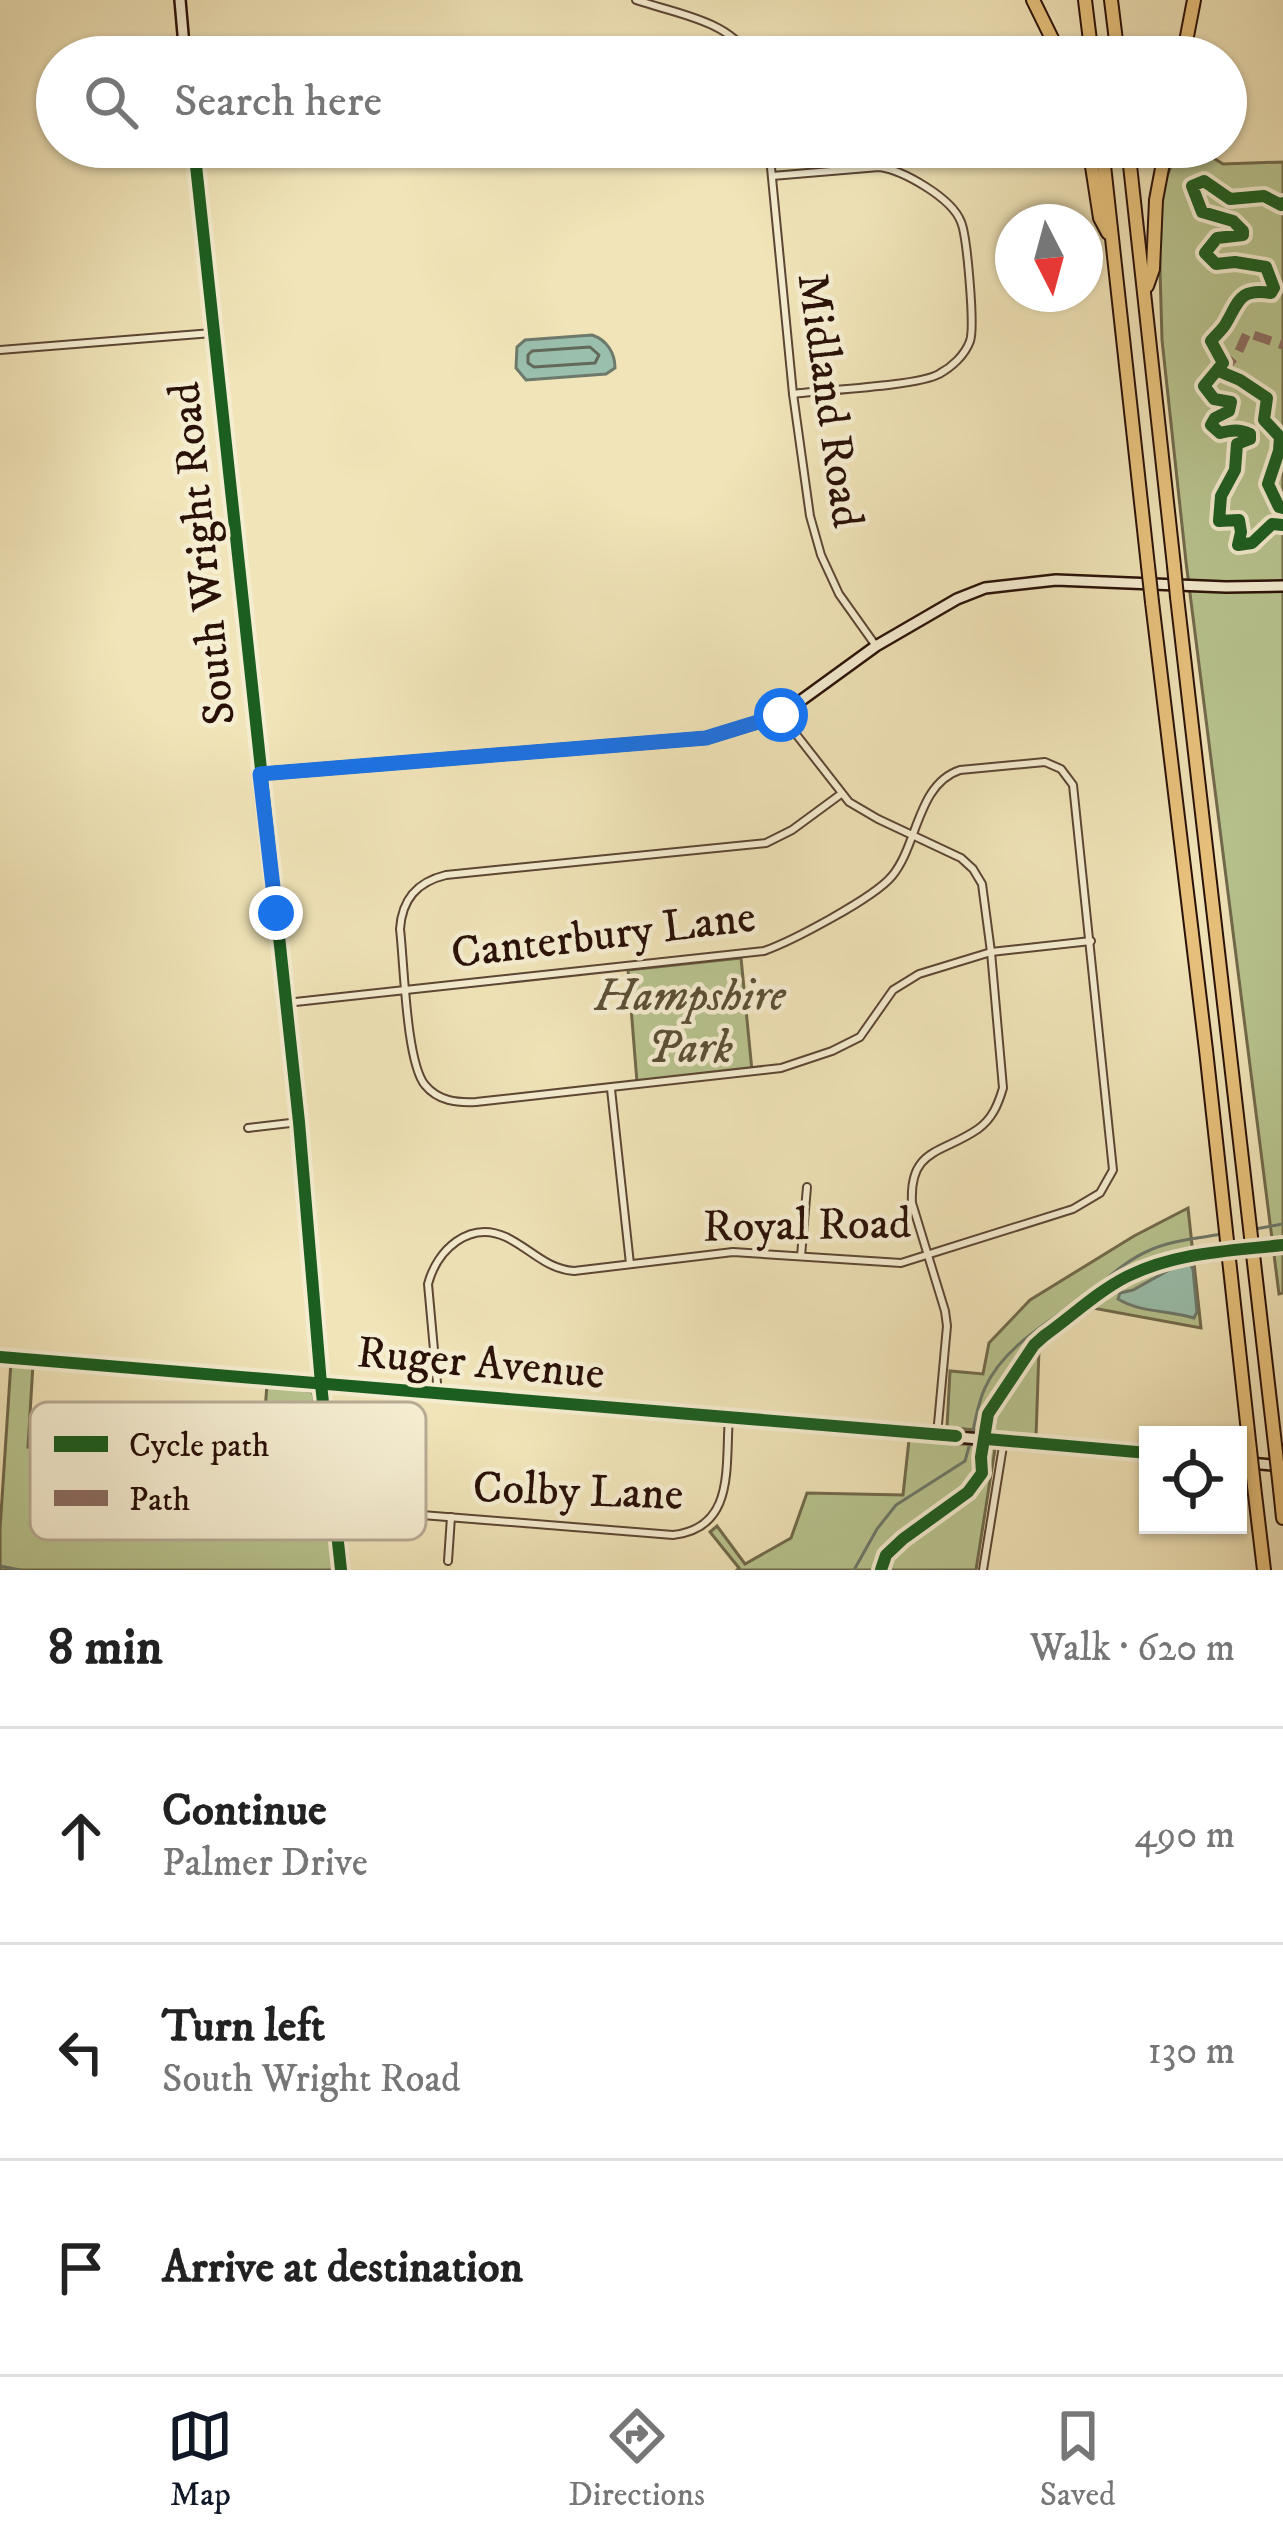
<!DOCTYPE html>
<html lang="en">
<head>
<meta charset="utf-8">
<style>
  :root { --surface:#fff; --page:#f6f6f6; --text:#222; --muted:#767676; --line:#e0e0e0; --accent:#111827 }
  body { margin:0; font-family:"IM FELL DW Pica",serif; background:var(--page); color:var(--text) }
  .controls { position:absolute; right:36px; bottom:36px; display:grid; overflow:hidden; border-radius:0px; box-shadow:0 3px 9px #0004 }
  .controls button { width:108px; height:108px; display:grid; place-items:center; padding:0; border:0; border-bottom:3px solid var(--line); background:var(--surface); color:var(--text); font:60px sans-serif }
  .compass { position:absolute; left:995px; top:204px; width:108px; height:108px; border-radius:50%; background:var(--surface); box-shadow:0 3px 9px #0004; rotate:174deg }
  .stop { position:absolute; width:36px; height:36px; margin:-27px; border:9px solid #1a73e8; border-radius:50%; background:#fff }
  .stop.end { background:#1a73e8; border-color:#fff; box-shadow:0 3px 12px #0008 }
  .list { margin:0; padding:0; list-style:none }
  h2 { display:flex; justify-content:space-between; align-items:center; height:156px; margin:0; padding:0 48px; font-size:51px }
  h2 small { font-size:39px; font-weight:400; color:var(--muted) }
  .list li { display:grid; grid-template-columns:78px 1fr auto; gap:36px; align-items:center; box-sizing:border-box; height:216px; padding:0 48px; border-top:3px solid var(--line) }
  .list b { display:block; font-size:45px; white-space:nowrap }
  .list p { margin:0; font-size:39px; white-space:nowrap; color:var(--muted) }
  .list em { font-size:39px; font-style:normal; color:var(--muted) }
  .icon { flex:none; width:66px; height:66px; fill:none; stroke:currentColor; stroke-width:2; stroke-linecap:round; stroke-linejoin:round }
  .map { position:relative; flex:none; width:1283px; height:1570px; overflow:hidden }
  .search { position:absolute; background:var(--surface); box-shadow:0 3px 9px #0004; left:36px; right:36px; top:36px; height:132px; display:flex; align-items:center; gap:30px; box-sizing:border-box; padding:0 42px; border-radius:66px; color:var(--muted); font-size:45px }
  .sheet { height:804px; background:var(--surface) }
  nav { display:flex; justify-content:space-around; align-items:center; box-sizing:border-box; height:168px; border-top:3px solid var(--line); background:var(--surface); font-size:33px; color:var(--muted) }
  nav a { display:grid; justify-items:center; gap:6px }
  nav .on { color:var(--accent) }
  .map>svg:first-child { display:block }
  .green { fill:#b8c48f; stroke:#716a4c; stroke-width:3 }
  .water { fill:#9abfad; stroke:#6d796b; stroke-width:3 }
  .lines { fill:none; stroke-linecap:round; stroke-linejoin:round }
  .shore { stroke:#62685a; stroke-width:3 }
  .stream { stroke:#6d796b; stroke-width:3 }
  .street-casing { stroke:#5c4634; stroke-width:10 }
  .secondary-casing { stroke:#2a1108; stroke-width:14 }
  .highway-casing { stroke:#2a1108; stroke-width:16 }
  .street { stroke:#f5edd1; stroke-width:6 }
  .secondary { stroke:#f5edd1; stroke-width:9 }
  .highway { stroke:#e8c27c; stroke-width:12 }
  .highway-bridge-casing { stroke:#2a1108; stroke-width:16; stroke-linecap:butt }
  .highway-bridge { stroke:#e8c27c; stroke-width:12 }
  .quiet { stroke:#8d6e63; stroke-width:9; stroke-dasharray:18 9; stroke-linecap:butt }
  .cycleway-casing { stroke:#f5edd1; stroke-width:20 }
  .cycleway { stroke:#1b5e20; stroke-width:12 }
  .route { stroke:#1a73e8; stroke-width:15 }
  .labels { text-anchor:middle; stroke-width:9; stroke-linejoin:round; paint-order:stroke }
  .street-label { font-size:45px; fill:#2a1108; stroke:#f5edd1 }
  .park-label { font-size:45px; font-style:italic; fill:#5c5037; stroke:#f5edd1 }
  .key { fill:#f5edd1; stroke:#b8ab95; stroke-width:3 }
  .key-label { font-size:33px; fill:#2a1108 }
</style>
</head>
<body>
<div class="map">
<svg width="1283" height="1570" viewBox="0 0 1283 1570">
  <rect width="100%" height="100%" fill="#f0e4b8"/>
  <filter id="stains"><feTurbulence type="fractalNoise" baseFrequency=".00167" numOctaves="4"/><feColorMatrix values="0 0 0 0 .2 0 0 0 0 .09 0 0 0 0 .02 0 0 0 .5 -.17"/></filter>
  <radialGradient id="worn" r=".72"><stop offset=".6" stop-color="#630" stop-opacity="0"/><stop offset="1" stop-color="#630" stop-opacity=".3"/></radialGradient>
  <!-- green -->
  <g class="green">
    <path d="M 1179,147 L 1196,147 L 1223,164 L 1283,162 L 1283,1293 L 1279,1294 L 1186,562 L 1162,340 L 1158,198 Z"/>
    <path d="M 741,958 L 752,1071 L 637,1082 L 628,970 Z"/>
    <path d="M 1188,1208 L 1201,1328 L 1093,1308 L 1039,1349 L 1036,1437 L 947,1427 L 950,1371 L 983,1374 L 989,1343 L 1030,1300 L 1134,1236 Z"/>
    <path d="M 11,1362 L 33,1364 L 28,1447 L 261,1465 L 267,1384 L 313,1392 L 334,1570 L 0,1570 L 0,1529 Z"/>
    <path d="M 909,1440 L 989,1446 L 995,1449 L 976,1570 L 737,1570 L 739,1568 L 710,1532 L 717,1526 L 745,1564 L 791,1538 L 807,1493 L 903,1495 Z"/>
  </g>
  <!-- water -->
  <g class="water">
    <path d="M 592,335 C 607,340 615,353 615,368 L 606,374 L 526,380 L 516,368 L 517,347 L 525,340 Z"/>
    <path d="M 1187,1260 L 1193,1269 L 1197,1312 L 1194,1318 C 1168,1310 1141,1313 1118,1299 L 1120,1293 L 1133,1290 Z"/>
  </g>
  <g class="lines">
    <!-- shore -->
    <path class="shore" d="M 590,347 L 599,355 L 595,363 L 534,367 L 528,363 L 528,355 L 532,351 Z"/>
    <!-- stream -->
    <g class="stream">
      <path d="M 1255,1229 L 1283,1224"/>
      <path d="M 972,1434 C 976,1419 978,1402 985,1388 C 1004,1345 1052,1321 1087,1294 C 1107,1279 1125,1261 1148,1251 C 1172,1240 1196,1239 1221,1234"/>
      <path d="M 0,1566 L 20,1570"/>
      <path d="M 854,1570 L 877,1529 L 896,1505 L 965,1461 L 970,1443"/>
    </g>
    <defs>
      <g id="street">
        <path d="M 636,0 C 674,13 728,20 750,57"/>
        <path d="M 769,147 L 793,394 L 810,516 L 821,555 L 839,594 L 876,646"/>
        <path d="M 772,176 L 879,167 C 903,170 952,198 961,222 C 967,236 975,327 970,341 C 965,355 952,367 939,374 C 918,386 823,390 793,394"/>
        <path d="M 0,350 L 212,333"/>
        <path d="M 781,715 L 849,802 L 878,819 L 961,858 L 973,869 L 982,884 L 991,952 L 1003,1088 C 998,1105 992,1119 978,1129 C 942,1154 909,1148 912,1203 L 945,1311 L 947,1326 L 937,1435"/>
        <path d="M 841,794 L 792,830 L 766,843 L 446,875 C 417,882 402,899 400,929 C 404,962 406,1062 425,1085 C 438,1101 457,1103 476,1102 L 781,1068 L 832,1051 L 860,1037 L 893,990 L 919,974 L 991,952 L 1091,941"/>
        <path d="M 286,1003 L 764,951 C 792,941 874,898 892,876 C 918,845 917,784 960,770 L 1045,762 L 1061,769 L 1073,785 L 1113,1170 L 1100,1193 L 1073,1209 L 901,1263 L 733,1252 L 574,1271 C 546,1269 531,1249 506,1237 C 469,1220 437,1250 428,1284 L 438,1394"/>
        <path d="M 611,1089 L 630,1264"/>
        <path d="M 248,1128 L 299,1122"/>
        <path d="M 801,1256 L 807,1187"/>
        <path d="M 334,1508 L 673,1535 C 736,1528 725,1466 729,1417"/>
        <path d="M 448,1561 L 451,1517"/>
        <path d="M 983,1570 L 1004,1440"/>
      </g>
      <g id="secondary">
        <path d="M 180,0 L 185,57"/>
        <path d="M 194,147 L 299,1122 L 321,1384 L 341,1570"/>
        <path d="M 260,774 L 706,738 L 781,715 L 876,646 L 957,599 L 985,588 L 1056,580 L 1226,587 L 1283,586"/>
        <path d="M 0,1357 L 1148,1453"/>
        <path d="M 1238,1462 L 1283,1466"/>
      </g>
      <g id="highway">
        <path d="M 1033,0 L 1061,57"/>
        <path d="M 1085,0 L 1092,57"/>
        <path d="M 1111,0 L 1118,57"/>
        <path d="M 1183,57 L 1194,0"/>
        <path d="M 1089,147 L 1100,218 L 1108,233"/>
        <path d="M 1102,147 L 1148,566"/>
        <path d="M 1128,147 L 1174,566"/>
        <path d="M 1147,286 L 1153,269 L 1156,200 L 1166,147"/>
        <path d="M 1177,597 L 1276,1453"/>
        <path d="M 1152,602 L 1206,1050 L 1250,1450"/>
        <path d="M 1254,1486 L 1264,1570"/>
        <path d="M 1280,1489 L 1283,1518"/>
      </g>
    </defs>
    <!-- street casing -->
    <use href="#street" class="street-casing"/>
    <!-- secondary casing -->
    <use href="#secondary" class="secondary-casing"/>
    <!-- highway casing -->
    <use href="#highway" class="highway-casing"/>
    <!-- street -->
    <use href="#street" class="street"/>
    <!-- secondary -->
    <use href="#secondary" class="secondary"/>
    <!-- highway -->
    <use href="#highway" class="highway"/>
    <defs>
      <g id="highway-bridge">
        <path d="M 1148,566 L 1152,602"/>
        <path d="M 1174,566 L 1177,597"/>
        <path d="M 1250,1450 L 1254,1486"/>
        <path d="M 1276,1453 L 1280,1489"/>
      </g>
    </defs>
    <!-- highway-bridge casing -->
    <use href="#highway-bridge" class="highway-bridge-casing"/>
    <!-- highway-bridge -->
    <use href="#highway-bridge" class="highway-bridge"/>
    <!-- quiet -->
    <path class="quiet" d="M 1222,372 L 1238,353 L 1247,333 L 1283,345"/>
    <defs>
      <g id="cycleway">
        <path d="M 194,147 L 299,1122 L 321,1384 L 341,1570"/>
        <path d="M 1283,203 L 1281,205 L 1264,196 L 1230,199 L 1204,181 L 1192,186 L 1202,212 L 1233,221 L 1243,231 L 1243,235 L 1217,238 L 1205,253 L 1216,264 L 1235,262 L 1266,267 L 1274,288 L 1271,293 C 1238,288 1239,302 1225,325 C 1221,331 1215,336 1211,341 L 1223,363 L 1204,386 L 1214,399 L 1231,402 L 1229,411 L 1215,418 L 1211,425 L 1220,433 C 1232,430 1239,429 1250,434 L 1250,439 L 1237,444 L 1235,470 L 1221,496 L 1219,521 L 1239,520 L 1241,532 L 1238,545 L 1252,543 L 1272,524 L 1283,525"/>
        <path d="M 1221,372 L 1240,380 L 1267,398 L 1264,420 L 1280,437 L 1279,451 L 1268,484 L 1279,507 L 1283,508"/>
        <path d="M 0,1357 L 956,1436"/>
        <path d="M 987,1439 L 1148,1453"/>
        <path d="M 881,1570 L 886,1555 L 903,1539 L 968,1492 L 982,1473 L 981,1457 L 988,1414 L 1034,1345 L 1044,1336 C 1071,1317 1098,1291 1128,1276 C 1177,1252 1230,1251 1283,1245"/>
      </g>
    </defs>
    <!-- cycleway casing -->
    <use href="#cycleway" class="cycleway-casing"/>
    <!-- cycleway -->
    <use href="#cycleway" class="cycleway"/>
  </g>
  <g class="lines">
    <!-- route -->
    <path class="route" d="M 276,913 L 260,774 L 706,738 L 781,715"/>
  </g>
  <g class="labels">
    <!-- street labels -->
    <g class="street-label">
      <text transform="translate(832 400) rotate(82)" y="16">Midland Road</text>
      <text transform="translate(200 554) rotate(-96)" y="16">South Wright Road</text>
      <text transform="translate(603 933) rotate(-7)" y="16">Canterbury Lane</text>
      <text transform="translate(807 1223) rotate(-1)" y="16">Royal Road</text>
      <text transform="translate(481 1361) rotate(5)" y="16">Ruger Avenue</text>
      <text transform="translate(578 1489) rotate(2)" y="16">Colby Lane</text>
    </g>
    <!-- park labels -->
    <g class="park-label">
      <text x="690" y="1010">Hampshire<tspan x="690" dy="52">Park</tspan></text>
    </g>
  </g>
  <!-- legend -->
  <rect x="30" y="1402" width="396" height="138" rx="18" class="key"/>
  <rect x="54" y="1436" width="54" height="16" fill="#1b5e20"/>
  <rect x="54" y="1490" width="54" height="16" fill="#8d6e63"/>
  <g class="key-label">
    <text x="129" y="1456">Cycle path</text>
    <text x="129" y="1510">Path</text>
  </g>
  <rect width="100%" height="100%" filter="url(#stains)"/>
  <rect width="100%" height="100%" fill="url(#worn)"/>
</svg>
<div class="controls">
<button><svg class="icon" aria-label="locate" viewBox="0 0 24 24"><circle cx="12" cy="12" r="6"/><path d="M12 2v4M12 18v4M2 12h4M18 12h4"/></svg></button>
</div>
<svg class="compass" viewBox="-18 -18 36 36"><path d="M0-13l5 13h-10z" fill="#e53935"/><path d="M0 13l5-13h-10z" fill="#767676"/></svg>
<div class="stop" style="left:781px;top:715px"></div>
<div class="stop end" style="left:276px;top:913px"></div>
<div class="search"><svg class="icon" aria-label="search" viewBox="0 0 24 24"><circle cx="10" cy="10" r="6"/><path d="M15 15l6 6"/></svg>Search here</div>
</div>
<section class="sheet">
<h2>8 min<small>Walk · 620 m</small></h2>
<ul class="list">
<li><svg class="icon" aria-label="ahead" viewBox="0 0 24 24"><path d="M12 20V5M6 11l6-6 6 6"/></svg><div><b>Continue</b><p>Palmer Drive</p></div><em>490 m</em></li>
<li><svg class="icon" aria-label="left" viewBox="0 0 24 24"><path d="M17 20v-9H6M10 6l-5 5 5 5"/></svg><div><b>Turn left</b><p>South Wright Road</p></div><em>130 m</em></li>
<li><svg class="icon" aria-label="arrive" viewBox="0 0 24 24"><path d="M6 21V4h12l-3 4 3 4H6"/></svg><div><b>Arrive at destination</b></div></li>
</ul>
</section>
<nav>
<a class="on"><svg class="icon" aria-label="map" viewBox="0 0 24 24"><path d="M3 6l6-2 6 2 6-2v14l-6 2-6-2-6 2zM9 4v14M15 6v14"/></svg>Map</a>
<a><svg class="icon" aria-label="directions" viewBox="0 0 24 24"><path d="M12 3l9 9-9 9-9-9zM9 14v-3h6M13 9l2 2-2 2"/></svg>Directions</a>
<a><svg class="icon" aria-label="saved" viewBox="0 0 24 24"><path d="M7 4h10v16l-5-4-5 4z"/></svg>Saved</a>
</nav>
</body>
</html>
